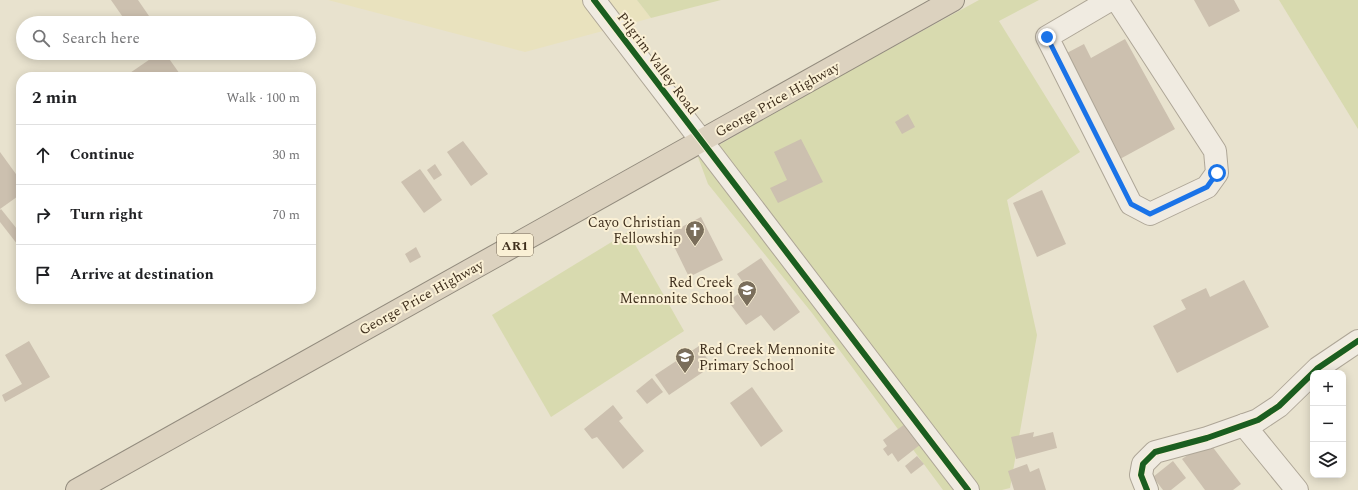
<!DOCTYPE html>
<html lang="en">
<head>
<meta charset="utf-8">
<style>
  :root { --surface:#fff; --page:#f2f2f2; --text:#202124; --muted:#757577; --line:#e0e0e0 }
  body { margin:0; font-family:Spectral,serif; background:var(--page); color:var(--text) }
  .controls { position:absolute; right:12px; bottom:12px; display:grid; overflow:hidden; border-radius:8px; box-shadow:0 2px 10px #0003 }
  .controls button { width:36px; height:36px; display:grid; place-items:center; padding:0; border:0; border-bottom:1px solid var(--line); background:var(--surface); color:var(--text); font:20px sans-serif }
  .stop { position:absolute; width:12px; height:12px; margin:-9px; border:3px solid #1a73e8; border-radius:50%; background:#fff }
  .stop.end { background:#1a73e8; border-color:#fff; box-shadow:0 1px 4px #0008 }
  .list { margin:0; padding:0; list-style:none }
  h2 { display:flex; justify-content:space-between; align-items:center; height:52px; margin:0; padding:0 16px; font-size:17px }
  h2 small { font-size:13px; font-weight:400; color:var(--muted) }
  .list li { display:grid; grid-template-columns:26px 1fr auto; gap:12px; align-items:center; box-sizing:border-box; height:60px; padding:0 16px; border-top:1px solid var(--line) }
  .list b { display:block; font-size:15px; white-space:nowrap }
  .list em { font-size:13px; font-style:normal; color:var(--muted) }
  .icon { flex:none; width:22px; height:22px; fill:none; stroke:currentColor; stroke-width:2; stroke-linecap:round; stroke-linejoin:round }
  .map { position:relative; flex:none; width:1358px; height:490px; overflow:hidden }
  .search { position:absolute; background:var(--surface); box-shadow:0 2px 10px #0003; left:16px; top:16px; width:300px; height:44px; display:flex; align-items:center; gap:10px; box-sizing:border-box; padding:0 14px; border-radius:22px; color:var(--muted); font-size:15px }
  .panel { position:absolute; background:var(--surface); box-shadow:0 2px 10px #0003; left:16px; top:72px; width:300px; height:232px; border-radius:16px }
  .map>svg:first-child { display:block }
  .farmland { fill:#e9e2be }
  .green { fill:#d8daaf }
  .building { fill:#ccc0af }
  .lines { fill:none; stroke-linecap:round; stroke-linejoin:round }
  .minor-casing { stroke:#aea697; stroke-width:24 }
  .highway-casing { stroke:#938c7e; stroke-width:24 }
  .minor { stroke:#f0ebe1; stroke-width:22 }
  .highway { stroke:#dcd2bf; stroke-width:22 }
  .cycleway-casing { stroke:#faf0d5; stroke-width:8 }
  .cycleway { stroke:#1b5e20; stroke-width:6 }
  .route { stroke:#1a73e8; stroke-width:5 }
  .labels { text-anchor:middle; stroke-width:4; stroke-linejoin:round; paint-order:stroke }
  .shield { fill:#faf0d5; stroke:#776954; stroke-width:1 }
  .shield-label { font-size:13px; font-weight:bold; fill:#3f2f1d }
  .street-label { font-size:14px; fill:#3f2f1d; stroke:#faf0d5 }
  .poi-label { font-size:14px; fill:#3f2f1d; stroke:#faf0d5; text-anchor:end }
</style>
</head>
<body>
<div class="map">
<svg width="1358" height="490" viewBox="0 0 1358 490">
  <rect width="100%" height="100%" fill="#e8e2ce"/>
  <!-- farmland -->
  <path class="farmland" d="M 328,0 L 637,0 L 651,18 L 525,52 Z"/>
  <!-- green -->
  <g class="green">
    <path d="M 637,0 L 721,0 L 651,18 Z"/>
    <path d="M 979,0 L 1039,0 L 999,21 L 1080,152 L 1007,200 L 1037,335 L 1010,488 L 1002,490 L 943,490 L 812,313 L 708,184 L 698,157 L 822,86 Z"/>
    <path d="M 1279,0 L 1358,0 L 1358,129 Z"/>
    <path d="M 628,232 L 684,331 L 551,417 L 492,315 Z"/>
  </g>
  <!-- building -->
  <g class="building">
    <path d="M 111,0 L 138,0 L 149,16 L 139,23 L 127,23 Z"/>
    <path d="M 1194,0 L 1234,0 L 1240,11 L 1209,27 Z"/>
    <path d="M 1125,39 L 1175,129 L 1120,159 L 1063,55 L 1084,44 L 1091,58 Z"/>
    <path d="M 159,53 L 165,53 L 182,77 L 128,77 L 127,75 Z"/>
    <path d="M 908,114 L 915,127 L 902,134 L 895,122 Z"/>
    <path d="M 801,139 L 823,182 L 778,203 L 770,188 L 787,180 L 774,152 Z"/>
    <path d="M 463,141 L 488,174 L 471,186 L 447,152 Z"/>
    <path d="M 0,152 L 21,181 L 21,194 L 0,209 Z"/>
    <path d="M 435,164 L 442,175 L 434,180 L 427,170 Z"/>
    <path d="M 420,169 L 442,200 L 424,213 L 401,182 Z"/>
    <path d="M 1042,190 L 1066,244 L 1037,257 L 1013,203 Z"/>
    <path d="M 1,209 L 21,234 L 21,249 L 0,222 L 0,210 Z"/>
    <path d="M 701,217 L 723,260 L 689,277 L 668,234 Z"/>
    <path d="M 416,247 L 421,257 L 410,263 L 405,254 Z"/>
    <path d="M 761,258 L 800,312 L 774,331 L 761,315 L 746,325 L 728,301 L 747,288 L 737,274 Z"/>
    <path d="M 1244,280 L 1269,327 L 1177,373 L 1153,326 L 1186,309 L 1181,300 L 1206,288 L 1210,297 Z"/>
    <path d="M 29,341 L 50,377 L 5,402 L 2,395 L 22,384 L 5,355 Z"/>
    <path d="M 699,346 L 712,366 L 669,395 L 655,375 Z"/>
    <path d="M 652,378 L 663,392 L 647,404 L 636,391 Z"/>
    <path d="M 752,387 L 783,431 L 761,447 L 730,403 Z"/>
    <path d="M 613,405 L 623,418 L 619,421 L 644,451 L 623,469 L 597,437 L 592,439 L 584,429 Z"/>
    <path d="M 905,424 L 921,444 L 898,462 L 892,453 L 888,456 L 883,449 L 887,446 L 883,440 Z"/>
    <path d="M 1034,432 L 1033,437 L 1053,432 L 1057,448 L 1016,459 L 1011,437 Z"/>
    <path d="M 1208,441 L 1241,484 L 1233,490 L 1205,490 L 1182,459 Z"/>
    <path d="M 917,456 L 924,464 L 911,474 L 905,466 Z"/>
    <path d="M 1173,461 L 1186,478 L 1171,490 L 1163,490 L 1153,477 Z"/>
    <path d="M 1027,464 L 1030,472 L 1039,468 L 1046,490 L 1014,490 L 1008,471 Z"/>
  </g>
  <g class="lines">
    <defs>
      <g id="minor">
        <path d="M 594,0 L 968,490"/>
        <path d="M 1110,0 L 1047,37 L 1131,204 L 1150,214 L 1207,187 L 1217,173 L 1215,151 L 1117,0"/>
        <path d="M 1244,425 L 1297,490"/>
        <path d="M 1147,490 L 1141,475 L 1143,464 L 1155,452 L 1207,438 L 1258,420 L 1279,406 L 1318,368 L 1358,341"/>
      </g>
      <path id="highway" d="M 77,490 L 953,0"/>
    </defs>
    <!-- minor casing -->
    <use href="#minor" class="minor-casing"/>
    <!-- highway casing -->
    <use href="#highway" class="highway-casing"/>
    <!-- minor -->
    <use href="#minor" class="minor"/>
    <!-- highway -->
    <use href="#highway" class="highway"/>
    <defs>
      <g id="cycleway">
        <path d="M 594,0 L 968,490"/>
        <path d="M 1147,490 L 1141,475 L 1143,464 L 1155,452 L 1207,438 L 1258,420 L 1279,406 L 1318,368 L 1358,341"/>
      </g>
    </defs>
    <!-- cycleway casing -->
    <use href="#cycleway" class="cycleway-casing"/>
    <!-- cycleway -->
    <use href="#cycleway" class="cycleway"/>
  </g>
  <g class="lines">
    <!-- route -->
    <path class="route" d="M 1047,37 L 1131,204 L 1150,214 L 1207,187 L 1217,173"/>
  </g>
  <!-- icons -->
  <defs>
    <symbol id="church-pin" viewBox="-11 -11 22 30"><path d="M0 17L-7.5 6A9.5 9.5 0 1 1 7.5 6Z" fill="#7a6e5b" stroke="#faf0d5"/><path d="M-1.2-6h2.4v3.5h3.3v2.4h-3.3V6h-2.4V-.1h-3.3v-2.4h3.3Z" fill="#fff"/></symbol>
    <symbol id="school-pin" viewBox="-11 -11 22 30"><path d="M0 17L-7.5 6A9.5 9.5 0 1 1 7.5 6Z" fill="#7a6e5b" stroke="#faf0d5"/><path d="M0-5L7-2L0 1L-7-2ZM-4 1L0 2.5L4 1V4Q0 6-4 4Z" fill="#fff"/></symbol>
  </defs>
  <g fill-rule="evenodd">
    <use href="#church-pin" x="684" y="219" width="22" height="30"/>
    <use href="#school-pin" x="736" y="279" width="22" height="30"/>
    <use href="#school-pin" x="674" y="346" width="22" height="30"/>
  </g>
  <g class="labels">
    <!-- shield labels -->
    <rect class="shield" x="497" y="234" width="36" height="22" rx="3"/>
    <g class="shield-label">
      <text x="515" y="250">AR1</text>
    </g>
    <!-- street labels -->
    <g class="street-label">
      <text transform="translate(658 63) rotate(53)" y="5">Pilgrim Valley Road</text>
      <text transform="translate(777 99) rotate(-29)" y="5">George Price Highway</text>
      <text transform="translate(421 297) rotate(-29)" y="5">George Price Highway</text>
    </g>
    <!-- poi labels -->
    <g class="poi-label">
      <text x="681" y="227">Cayo Christian<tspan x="681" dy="16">Fellowship</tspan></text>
      <text x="733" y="287">Red Creek<tspan x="733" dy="16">Mennonite School</tspan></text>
      <text x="699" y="354" text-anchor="start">Red Creek Mennonite<tspan x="699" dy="16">Primary School</tspan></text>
    </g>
  </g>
</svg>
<div class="controls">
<button>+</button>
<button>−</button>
<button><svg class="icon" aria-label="layers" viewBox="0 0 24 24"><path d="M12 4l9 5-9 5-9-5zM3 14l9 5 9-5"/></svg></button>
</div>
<div class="stop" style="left:1217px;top:173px"></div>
<div class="stop end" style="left:1047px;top:37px"></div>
<div class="search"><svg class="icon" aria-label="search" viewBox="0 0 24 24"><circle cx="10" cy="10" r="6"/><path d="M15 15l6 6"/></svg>Search here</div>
<section class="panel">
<h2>2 min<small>Walk · 100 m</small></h2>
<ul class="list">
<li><svg class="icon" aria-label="ahead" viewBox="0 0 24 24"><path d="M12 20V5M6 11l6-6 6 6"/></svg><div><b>Continue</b></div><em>30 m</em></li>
<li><svg class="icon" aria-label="right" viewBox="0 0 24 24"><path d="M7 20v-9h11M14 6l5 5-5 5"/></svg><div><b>Turn right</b></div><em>70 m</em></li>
<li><svg class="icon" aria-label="arrive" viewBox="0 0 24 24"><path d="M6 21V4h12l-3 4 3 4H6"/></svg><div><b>Arrive at destination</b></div></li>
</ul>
</section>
</div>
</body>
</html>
